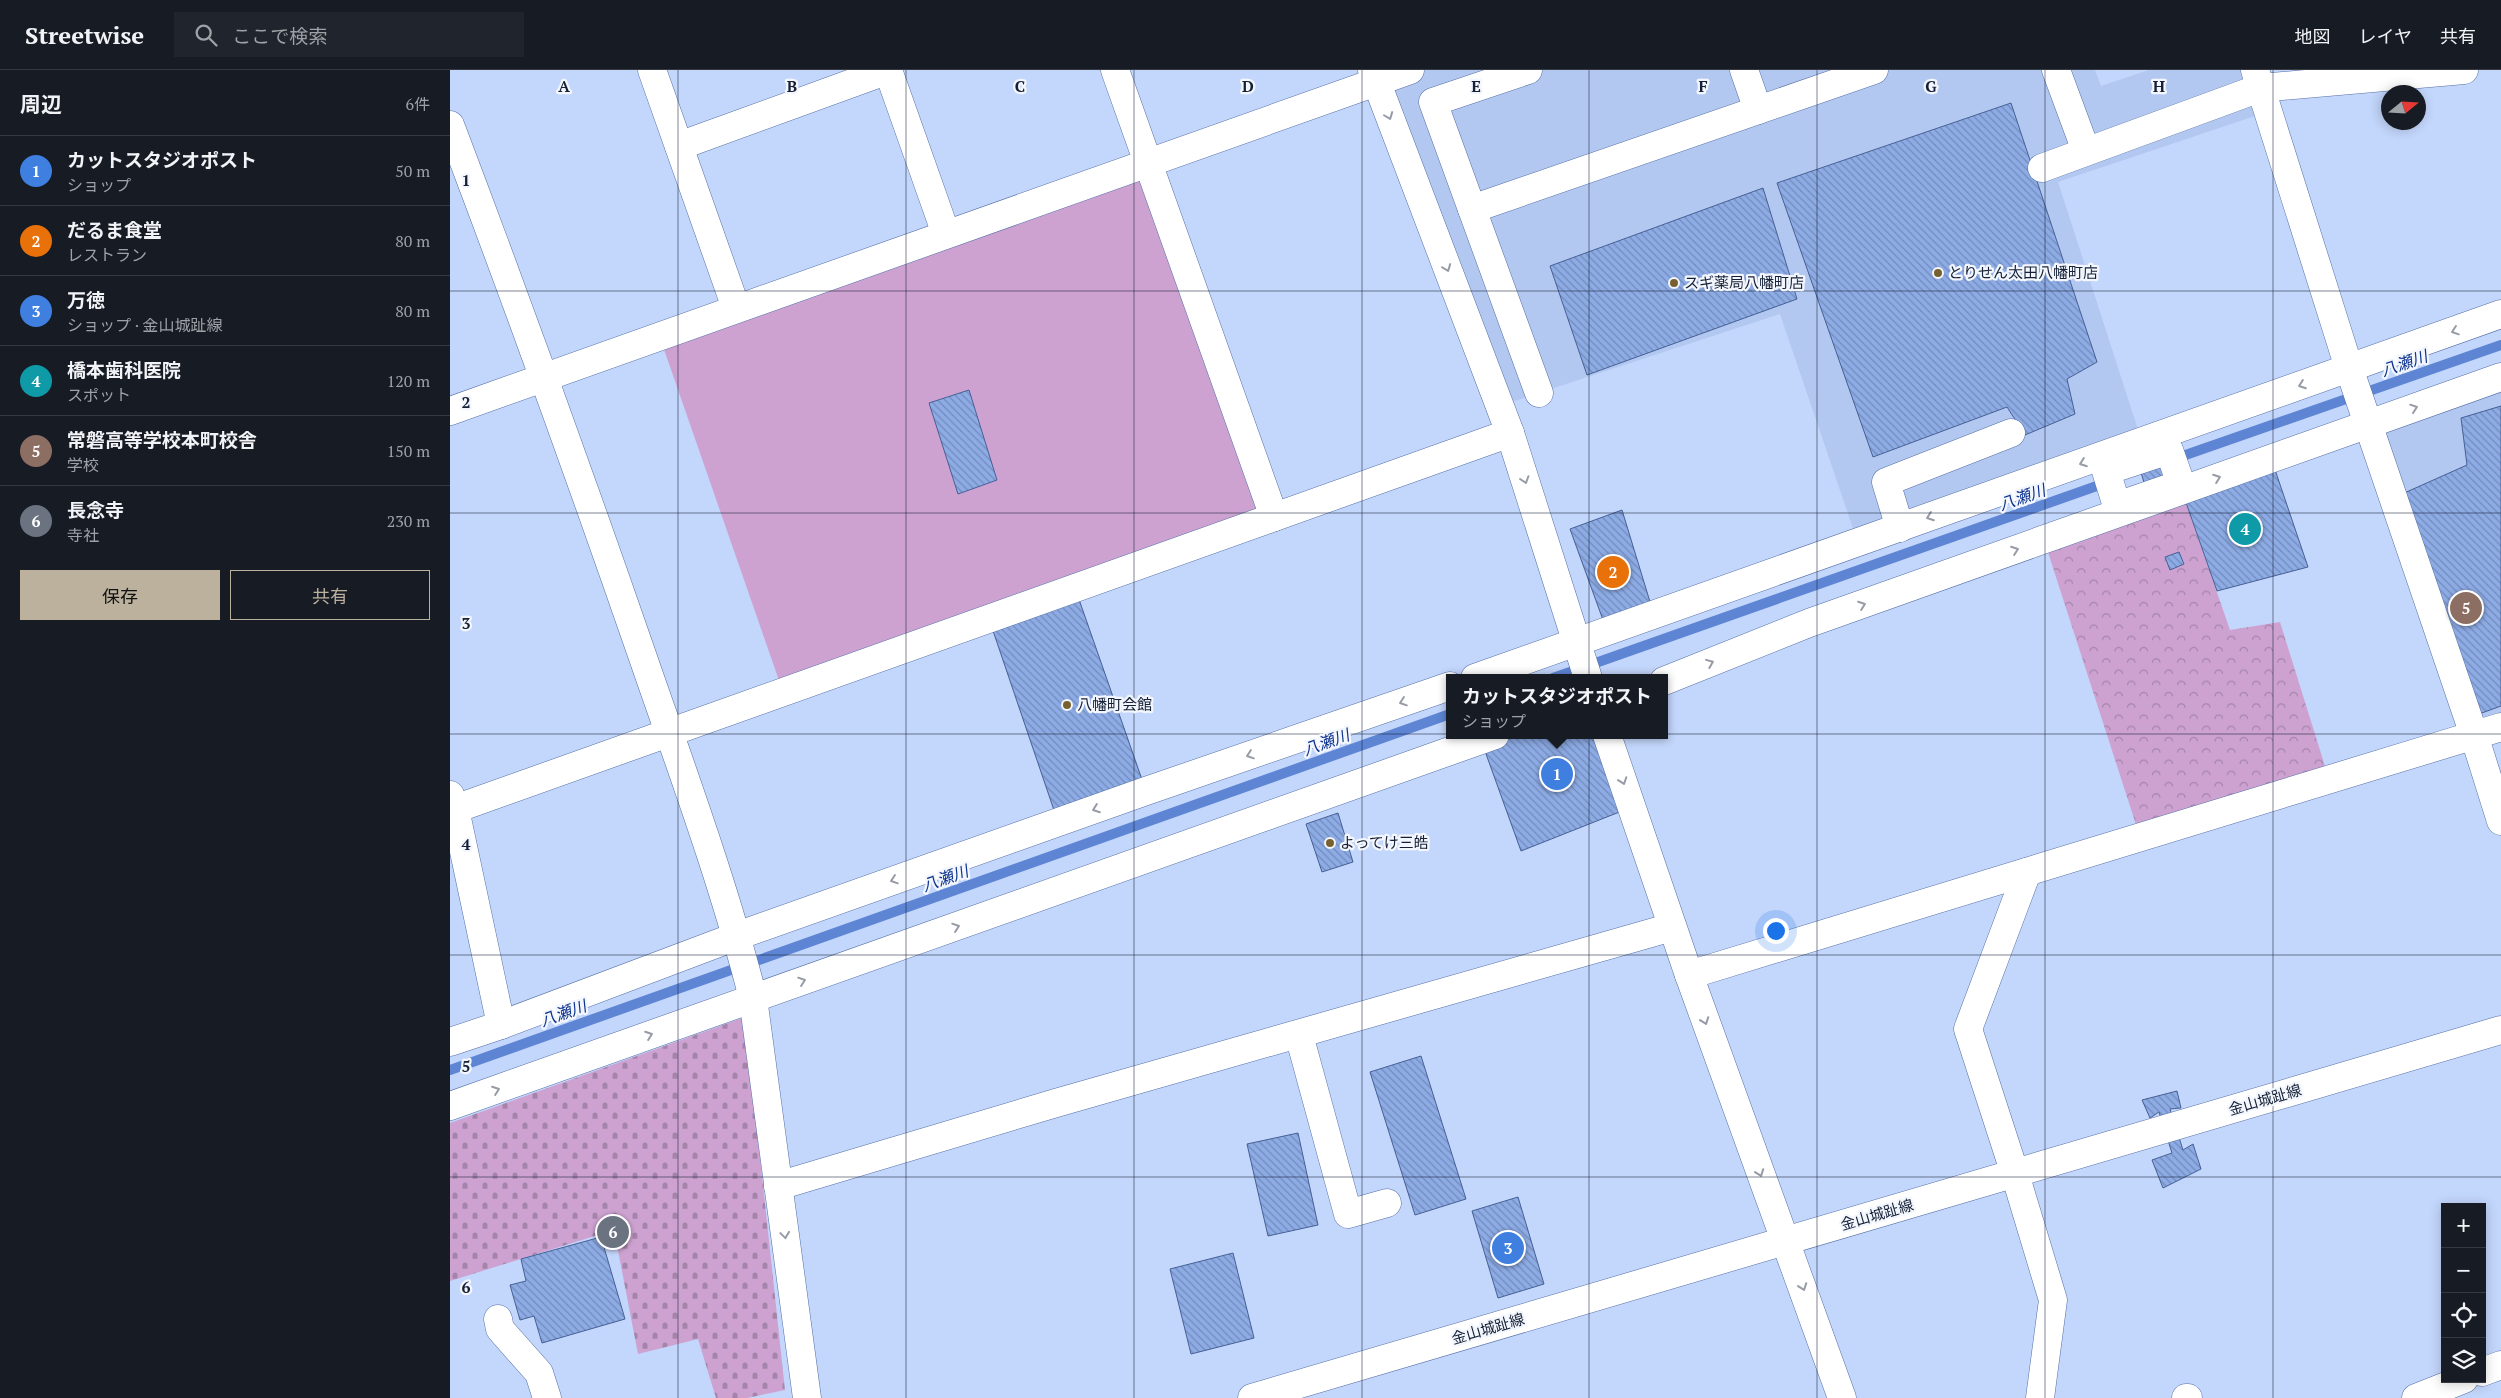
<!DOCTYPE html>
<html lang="ja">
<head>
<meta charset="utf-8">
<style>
  :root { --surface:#171b24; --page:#20242c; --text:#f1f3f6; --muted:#9ea1a6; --line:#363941; --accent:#bbb19d }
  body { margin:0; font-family:"PT Serif","Noto Sans JP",serif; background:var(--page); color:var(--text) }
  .controls { position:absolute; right:15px; bottom:15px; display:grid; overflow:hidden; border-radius:0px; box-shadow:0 2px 12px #0003 }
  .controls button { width:45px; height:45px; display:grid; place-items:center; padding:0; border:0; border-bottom:1px solid var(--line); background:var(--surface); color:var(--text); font:25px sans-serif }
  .compass { position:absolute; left:1931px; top:15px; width:45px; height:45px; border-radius:50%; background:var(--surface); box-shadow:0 2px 12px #0003; rotate:72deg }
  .you { position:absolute; left:1325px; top:860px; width:18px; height:18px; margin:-12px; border:4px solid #fff; border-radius:50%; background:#1a73e8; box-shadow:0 0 0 8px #1a73e833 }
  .badge { display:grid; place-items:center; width:32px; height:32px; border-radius:50%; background:var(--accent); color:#fff; font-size:16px; font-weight:700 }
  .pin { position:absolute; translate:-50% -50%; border:2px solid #fff; box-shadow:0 1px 5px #0006 }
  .popup { position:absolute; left:996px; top:604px; width:222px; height:65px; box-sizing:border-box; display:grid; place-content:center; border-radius:0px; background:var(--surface); filter:drop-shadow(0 1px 4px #0005); font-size:16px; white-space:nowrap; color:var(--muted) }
  .popup b { font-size:19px; color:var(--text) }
  .popup::after { content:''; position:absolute; left:50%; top:100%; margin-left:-10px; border:10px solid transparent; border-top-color:var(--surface) }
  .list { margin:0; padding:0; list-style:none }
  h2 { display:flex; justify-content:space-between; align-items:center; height:65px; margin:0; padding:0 20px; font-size:21px }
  h2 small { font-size:16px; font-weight:400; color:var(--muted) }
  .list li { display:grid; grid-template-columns:32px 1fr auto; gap:15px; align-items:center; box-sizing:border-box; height:70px; padding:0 20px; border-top:1px solid var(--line) }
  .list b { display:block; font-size:19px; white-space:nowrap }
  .list p { margin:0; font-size:16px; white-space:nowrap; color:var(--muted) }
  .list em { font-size:16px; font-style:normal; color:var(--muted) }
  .actions { display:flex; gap:10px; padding:15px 20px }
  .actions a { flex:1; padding:11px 0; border:1px solid var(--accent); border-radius:0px; text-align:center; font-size:18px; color:var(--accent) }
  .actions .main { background:var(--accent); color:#111 }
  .icon { flex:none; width:28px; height:28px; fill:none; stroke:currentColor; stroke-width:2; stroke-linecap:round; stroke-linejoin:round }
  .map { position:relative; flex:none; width:2051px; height:1328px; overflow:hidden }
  header { display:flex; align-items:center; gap:30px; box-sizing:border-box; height:70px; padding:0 25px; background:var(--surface); border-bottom:1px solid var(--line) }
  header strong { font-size:24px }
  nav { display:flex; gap:28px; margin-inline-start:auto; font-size:18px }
  .search { width:350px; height:45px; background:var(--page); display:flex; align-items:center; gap:12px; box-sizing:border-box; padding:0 18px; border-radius:0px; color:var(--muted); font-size:19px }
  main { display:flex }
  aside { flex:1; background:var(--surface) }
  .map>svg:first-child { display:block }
  .built { fill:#b3c8f0 }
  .grass { fill:#cda2d1 }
  .forest { fill:url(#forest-crowns) }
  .cemetery { fill:url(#cemetery-stones) }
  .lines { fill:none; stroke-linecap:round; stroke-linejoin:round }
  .stream { stroke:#5e85d4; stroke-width:10 }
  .building { fill:url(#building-back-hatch); stroke:#466095 }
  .minor-casing { stroke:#5570a7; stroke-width:29 }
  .major-casing { stroke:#5570a7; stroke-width:29 }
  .minor { stroke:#fff; stroke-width:28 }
  .major { stroke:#fff; stroke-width:28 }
  .oneway { stroke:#969ba5 }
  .grid { fill:none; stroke:#152036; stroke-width:1; stroke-opacity:0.55 }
  .poi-dot { fill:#786131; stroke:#f3f7fd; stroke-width:2 }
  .labels { text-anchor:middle; stroke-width:4.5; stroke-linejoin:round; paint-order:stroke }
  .poi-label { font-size:15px; fill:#152036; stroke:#f3f7fd; text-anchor:start }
  .street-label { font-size:15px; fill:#152036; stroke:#f3f7fd }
  .water-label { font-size:16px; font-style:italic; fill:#0c328e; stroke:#f3f7fd }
  .grid-label { font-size:16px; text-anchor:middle; font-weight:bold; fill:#152036; stroke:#f3f7fd; stroke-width:4.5; stroke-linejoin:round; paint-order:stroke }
</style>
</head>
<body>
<header>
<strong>Streetwise</strong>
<div class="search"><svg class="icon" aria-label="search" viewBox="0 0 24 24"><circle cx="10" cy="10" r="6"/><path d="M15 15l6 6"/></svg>ここで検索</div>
<nav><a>地図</a><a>レイヤ</a><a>共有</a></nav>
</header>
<main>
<aside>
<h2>周辺<small>6件</small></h2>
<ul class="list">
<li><span class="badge" style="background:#3f7fe0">1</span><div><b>カットスタジオポスト</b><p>ショップ</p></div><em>50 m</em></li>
<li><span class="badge" style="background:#e8710a">2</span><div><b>だるま食堂</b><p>レストラン</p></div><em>80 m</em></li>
<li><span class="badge" style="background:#3f7fe0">3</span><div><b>万徳</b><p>ショップ · 金山城趾線</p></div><em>80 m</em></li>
<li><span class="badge" style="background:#0f9aa8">4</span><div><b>橋本歯科医院</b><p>スポット</p></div><em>120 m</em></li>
<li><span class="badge" style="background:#8d6e63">5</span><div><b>常磐高等学校本町校舎</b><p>学校</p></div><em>150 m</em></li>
<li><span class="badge" style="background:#6b7280">6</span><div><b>長念寺</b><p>寺社</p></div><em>230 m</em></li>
</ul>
<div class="actions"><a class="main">保存</a><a>共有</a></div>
</aside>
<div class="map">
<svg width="2051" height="1328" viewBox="0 0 2051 1328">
  <defs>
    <pattern id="forest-crowns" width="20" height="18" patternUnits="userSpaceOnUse" patternTransform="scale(1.25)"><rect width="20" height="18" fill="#cda2d1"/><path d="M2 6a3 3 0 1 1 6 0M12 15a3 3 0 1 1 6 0" fill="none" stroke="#a584aa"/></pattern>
    <pattern id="cemetery-stones" width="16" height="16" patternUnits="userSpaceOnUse" patternTransform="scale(1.25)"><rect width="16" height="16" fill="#cda2d1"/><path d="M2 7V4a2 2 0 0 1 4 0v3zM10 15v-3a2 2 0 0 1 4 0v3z" fill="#a584aa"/></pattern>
    <pattern id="building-back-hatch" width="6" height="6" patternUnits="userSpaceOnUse" patternTransform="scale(1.25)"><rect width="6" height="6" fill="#8dabe5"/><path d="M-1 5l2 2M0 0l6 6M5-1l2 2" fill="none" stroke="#728bba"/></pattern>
  </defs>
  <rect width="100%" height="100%" fill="#c3d6fb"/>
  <!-- built -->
  <g class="built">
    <path d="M 960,0 L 1645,0 L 1651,16 L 1699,0 L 1805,0 L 1817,42 L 1608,112 L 1692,372 L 1408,473 L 1330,244 L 1049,336 L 926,12 Z"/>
    <path d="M 2051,307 L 2051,657 L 2024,665 L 1918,354 Z"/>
  </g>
  <!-- grass -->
  <path class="grass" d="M 698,92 L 824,447 L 333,622 L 209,265 Z"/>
  <!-- forest -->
  <path class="forest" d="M 1732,421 L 1780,560 L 1830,552 L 1879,709 L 1690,767 L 1594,470 Z"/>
  <!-- cemetery -->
  <path class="cemetery" d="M 295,947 L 335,1320 L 297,1328 L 266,1328 L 248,1269 L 188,1284 L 164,1160 L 0,1211 L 0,1053 Z"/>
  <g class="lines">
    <!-- stream -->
    <g class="stream">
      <path d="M 1724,389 L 2051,275"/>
      <path d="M 1103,608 L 1658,412"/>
      <path d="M 0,1000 L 1000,644"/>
    </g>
  </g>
  <!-- building -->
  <g class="building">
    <path d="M 1561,33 L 1647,292 L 1617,309 L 1625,344 L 1575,365 L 1557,337 L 1423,387 L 1327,113 Z"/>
    <path d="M 1313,118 L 1347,229 L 1137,305 L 1100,196 Z"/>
    <path d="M 519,320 L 547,410 L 508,424 L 479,333 Z"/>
    <path d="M 2051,336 L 2051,636 L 2018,648 L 1943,428 L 2017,395 L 2011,348 Z"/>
    <path d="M 1712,383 L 1723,411 L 1697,422 L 1688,393 Z"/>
    <path d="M 1821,388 L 1858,497 L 1767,521 L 1732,421 Z"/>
    <path d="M 1172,440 L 1204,545 L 1157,561 L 1120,459 Z"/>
    <path d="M 1729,482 L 1734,494 L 1720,500 L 1715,487 Z"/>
    <path d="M 625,518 L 696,721 L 608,752 L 539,549 Z"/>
    <path d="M 1045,665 L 1157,665 L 1182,737 L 1071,781 L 1031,670 Z"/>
    <path d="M 888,743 L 903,792 L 872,802 L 856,754 Z"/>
    <path d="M 971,986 L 1016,1129 L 965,1145 L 920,1002 Z"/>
    <path d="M 1727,1021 L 1731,1038 L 1720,1039 L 1733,1080 L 1743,1074 L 1751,1099 L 1713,1118 L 1702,1090 L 1722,1083 L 1709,1042 L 1700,1048 L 1692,1030 Z"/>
    <path d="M 848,1063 L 868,1155 L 818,1166 L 797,1074 Z"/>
    <path d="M 1068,1127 L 1094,1214 L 1048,1228 L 1022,1141 Z"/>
    <path d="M 151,1167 L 175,1249 L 92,1273 L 84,1246 L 70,1250 L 60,1215 L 76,1211 L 71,1189 Z"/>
    <path d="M 783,1183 L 804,1268 L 741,1284 L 720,1199 Z"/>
  </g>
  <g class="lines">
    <defs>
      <g id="minor">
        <path d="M 202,0 L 286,238"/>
        <path d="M 438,0 L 496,164"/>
        <path d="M 665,0 L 824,447"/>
        <path d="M 922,0 L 1060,363 L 1138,608"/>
        <path d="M 1078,0 L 983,32 L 1089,323"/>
        <path d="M 1294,0 L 1308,40"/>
        <path d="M 1606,0 L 1636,81"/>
        <path d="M 1805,0 L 1899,298 L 2024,665 L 2051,751"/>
        <path d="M 0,55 C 66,229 129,403 190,579 C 230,695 273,810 303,928 L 357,1328"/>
        <path d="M 229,76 L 438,0"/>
        <path d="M 1592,98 L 1810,18 L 2014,0"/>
        <path d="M 1022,139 L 1424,0"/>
        <path d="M 0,341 L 960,0"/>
        <path d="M 1719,380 L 1731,414 L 1667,436 L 1656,401 Z"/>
        <path d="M 1450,458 L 1436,412 L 1561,363"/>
        <path d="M 1025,608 L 2051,244"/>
        <path d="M 1214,611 L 1359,553 L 2051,307"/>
        <path d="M 1157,665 L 1239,905 L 1392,1328"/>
        <path d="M 0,725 L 5,739 L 51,955"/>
        <path d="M 5,739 L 1060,363"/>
        <path d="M 1577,802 L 1518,959 L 1565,1104 L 1603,1230 L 1590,1328"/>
        <path d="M 1239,905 L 2051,657"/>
        <path d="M 849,965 L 898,1144 L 937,1133"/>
        <path d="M 0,972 L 51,955 L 287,866 L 696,721 L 1000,616"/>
        <path d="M 0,1036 L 1045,665"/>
        <path d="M 328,1116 L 606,1033 L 1222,857"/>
        <path d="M 48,1249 L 50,1259 L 89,1303 L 97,1328"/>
        <path d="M 2032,1302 L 2051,1295"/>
        <path d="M 1736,1328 L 1738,1328"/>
        <path d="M 1966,1328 L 2014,1309"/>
      </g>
      <path id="major" d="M 802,1328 L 2051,960"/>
    </defs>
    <!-- minor casing -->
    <use href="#minor" class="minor-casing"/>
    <!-- major casing -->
    <use href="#major" class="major-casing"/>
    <!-- minor -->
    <use href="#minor" class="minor"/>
    <!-- major -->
    <use href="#major" class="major"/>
  </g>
  <!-- one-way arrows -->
  <defs><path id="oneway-chevron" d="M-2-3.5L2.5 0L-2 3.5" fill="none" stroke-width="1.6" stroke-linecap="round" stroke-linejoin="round" transform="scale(1.25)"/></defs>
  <g class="oneway">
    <use href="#oneway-chevron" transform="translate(939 46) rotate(69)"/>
    <use href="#oneway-chevron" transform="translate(997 198) rotate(69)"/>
    <use href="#oneway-chevron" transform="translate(2005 261) rotate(161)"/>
    <use href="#oneway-chevron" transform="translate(1852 315) rotate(160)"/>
    <use href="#oneway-chevron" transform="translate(1964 338) rotate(-19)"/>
    <use href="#oneway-chevron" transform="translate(1633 393) rotate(160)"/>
    <use href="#oneway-chevron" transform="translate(1767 408) rotate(-20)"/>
    <use href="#oneway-chevron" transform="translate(1075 410) rotate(72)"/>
    <use href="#oneway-chevron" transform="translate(1480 447) rotate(160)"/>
    <use href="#oneway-chevron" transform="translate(1565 480) rotate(-20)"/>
    <use href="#oneway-chevron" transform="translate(1412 535) rotate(-20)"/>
    <use href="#oneway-chevron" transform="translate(1260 593) rotate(-22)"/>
    <use href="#oneway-chevron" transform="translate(953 632) rotate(161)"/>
    <use href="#oneway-chevron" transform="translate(800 685) rotate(161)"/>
    <use href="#oneway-chevron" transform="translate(1173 711) rotate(71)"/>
    <use href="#oneway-chevron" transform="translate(646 739) rotate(160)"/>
    <use href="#oneway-chevron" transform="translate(444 810) rotate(161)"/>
    <use href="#oneway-chevron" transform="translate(506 857) rotate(-19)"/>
    <use href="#oneway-chevron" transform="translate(352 911) rotate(-19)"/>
    <use href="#oneway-chevron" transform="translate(1255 951) rotate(70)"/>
    <use href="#oneway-chevron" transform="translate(199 965) rotate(-20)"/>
    <use href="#oneway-chevron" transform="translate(46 1020) rotate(-20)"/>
    <use href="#oneway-chevron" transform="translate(1310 1103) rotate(70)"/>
    <use href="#oneway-chevron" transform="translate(335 1165) rotate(82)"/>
    <use href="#oneway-chevron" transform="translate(1353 1217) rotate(70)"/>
  </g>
  <!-- grid -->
  <path class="grid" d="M 228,0 L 228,1328M 456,0 L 456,1328M 684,0 L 684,1328M 912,0 L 912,1328M 1139,0 L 1139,1328M 1367,0 L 1367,1328M 1595,0 L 1595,1328M 1823,0 L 1823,1328M 0,221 L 2051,221M 0,443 L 2051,443M 0,664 L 2051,664M 0,885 L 2051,885M 0,1107 L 2051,1107"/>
  <!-- markers -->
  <g class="poi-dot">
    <circle cx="1488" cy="203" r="5"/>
    <circle cx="1224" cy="213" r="5"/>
    <circle cx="617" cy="635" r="5"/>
    <circle cx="880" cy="773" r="5"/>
  </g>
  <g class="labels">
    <!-- poi labels -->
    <g class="poi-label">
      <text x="1498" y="208">とりせん太田八幡町店</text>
      <text x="1234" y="218">スギ薬局八幡町店</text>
      <text x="627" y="640">八幡町会館</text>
      <text x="890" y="778">よってけ三皓</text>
    </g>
    <!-- street labels -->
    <g class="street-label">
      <text transform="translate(1815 1030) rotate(-16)" y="5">金山城趾線</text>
      <text transform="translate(1427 1145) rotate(-16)" y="5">金山城趾線</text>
      <text transform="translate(1038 1259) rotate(-16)" y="5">金山城趾線</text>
    </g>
    <!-- water labels -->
    <g class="water-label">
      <text transform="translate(1954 293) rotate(-19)" y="6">八瀬川</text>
      <text transform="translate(1572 427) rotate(-19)" y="6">八瀬川</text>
      <text transform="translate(876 672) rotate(-20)" y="6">八瀬川</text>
      <text transform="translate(495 808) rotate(-20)" y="6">八瀬川</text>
      <text transform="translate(113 943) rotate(-20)" y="6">八瀬川</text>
    </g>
  </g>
  <g class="grid-label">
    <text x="114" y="22">A</text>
    <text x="342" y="22">B</text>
    <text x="570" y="22">C</text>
    <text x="798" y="22">D</text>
    <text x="1026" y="22">E</text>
    <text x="1253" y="22">F</text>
    <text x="1481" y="22">G</text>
    <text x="1709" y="22">H</text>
    <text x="16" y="116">1</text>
    <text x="16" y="338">2</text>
    <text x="16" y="559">3</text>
    <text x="16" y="780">4</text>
    <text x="16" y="1002">5</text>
    <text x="16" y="1223">6</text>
  </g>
</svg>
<div class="controls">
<button>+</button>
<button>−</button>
<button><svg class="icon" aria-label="locate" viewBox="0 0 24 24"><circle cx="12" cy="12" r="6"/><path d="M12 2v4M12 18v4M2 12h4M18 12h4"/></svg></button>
<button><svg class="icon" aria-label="layers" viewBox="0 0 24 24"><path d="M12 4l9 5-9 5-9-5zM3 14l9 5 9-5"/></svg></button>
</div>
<svg class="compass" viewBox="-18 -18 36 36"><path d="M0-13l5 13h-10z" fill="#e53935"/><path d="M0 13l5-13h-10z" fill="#9ea1a6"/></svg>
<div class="you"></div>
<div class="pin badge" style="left:1107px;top:704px;background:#3f7fe0">1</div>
<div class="popup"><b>カットスタジオポスト</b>ショップ</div>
<div class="pin badge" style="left:1163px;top:502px;background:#e8710a">2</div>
<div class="pin badge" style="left:1058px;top:1178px;background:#3f7fe0">3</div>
<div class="pin badge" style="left:1795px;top:459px;background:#0f9aa8">4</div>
<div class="pin badge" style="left:2016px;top:538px;background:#8d6e63">5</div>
<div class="pin badge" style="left:163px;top:1162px;background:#6b7280">6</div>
</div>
</main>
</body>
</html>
